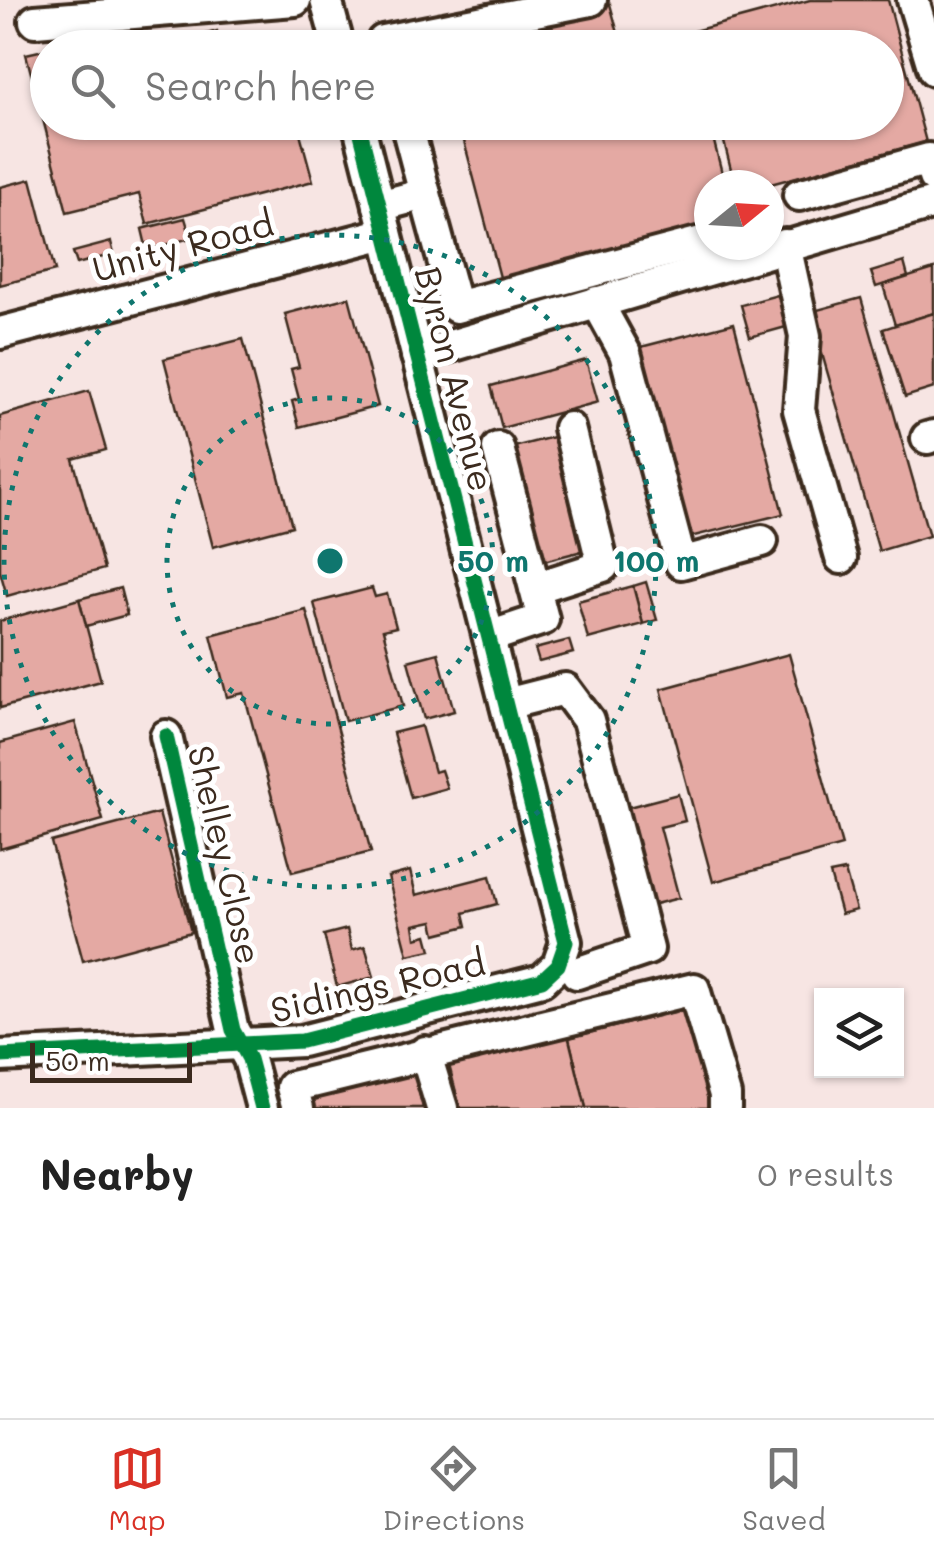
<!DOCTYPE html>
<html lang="en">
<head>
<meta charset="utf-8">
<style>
  :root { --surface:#fff; --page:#f6f6f6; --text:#222; --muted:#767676; --line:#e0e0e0; --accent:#d93025 }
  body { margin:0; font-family:Mali,sans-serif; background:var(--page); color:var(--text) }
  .controls { position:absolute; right:30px; bottom:30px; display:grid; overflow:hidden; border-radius:0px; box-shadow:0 2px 8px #0004 }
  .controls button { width:90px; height:90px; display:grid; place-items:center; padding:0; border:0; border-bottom:2px solid var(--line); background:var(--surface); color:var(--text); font:50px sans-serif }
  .compass { position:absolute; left:694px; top:170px; width:90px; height:90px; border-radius:50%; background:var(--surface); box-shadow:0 2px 8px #0004; rotate:72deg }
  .scale { position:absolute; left:30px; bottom:25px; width:162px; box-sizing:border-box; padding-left:10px; border:5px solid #3b2a1e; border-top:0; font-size:28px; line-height:35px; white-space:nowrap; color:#3b2a1e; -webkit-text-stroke:8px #fff; paint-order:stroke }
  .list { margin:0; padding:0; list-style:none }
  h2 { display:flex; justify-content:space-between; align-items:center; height:130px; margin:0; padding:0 40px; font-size:42px }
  h2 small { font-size:32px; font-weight:400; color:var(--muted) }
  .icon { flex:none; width:55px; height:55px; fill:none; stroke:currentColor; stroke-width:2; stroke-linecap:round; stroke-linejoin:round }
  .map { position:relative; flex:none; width:934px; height:1108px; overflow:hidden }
  .search { position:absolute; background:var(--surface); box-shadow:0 2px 8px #0004; left:30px; right:30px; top:30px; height:110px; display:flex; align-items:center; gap:25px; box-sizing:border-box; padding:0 35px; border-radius:55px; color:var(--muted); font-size:38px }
  .sheet { height:310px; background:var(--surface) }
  nav { display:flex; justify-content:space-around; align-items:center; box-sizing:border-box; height:140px; border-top:2px solid var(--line); background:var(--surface); font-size:28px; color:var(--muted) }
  nav a { display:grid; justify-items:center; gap:5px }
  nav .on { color:var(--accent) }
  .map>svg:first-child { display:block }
  .building { fill:#e4a9a3; stroke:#3b2a1e; stroke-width:2.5 }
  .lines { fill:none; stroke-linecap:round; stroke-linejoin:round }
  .minor-casing { stroke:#3b2a1e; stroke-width:38 }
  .minor { stroke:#fff; stroke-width:30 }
  .cycleway-casing { stroke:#fff; stroke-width:21 }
  .cycleway { stroke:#00873e; stroke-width:15 }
  .ring { fill:none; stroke:#0f766e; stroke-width:5; stroke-dasharray:5 10 }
  .labels { text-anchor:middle; stroke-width:10; stroke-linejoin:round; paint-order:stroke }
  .street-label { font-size:35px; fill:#3b2a1e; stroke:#fff }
  .centre { fill:#0f766e; stroke:#fff; stroke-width:5 }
  .ring-label { font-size:30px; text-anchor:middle; font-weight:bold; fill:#0f766e; stroke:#fff; stroke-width:10; stroke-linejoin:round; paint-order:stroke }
</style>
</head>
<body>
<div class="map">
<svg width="934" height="1108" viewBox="0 0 934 1108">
  <rect width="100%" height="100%" fill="#f7e5e3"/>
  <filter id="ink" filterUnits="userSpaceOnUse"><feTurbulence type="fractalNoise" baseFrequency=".01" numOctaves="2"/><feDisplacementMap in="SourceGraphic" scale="20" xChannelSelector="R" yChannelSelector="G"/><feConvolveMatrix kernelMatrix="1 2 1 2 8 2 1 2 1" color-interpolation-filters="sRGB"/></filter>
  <g filter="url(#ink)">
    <!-- building -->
    <g class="building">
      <path d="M 810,0 L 888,0 L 926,142 L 767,185 L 735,185 L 719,122 L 886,122 L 886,48 L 698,48 L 694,31 Z"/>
      <path d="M 610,4 L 622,48 L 449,48 Z"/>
      <path d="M 217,31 L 221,44 L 195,48 L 193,38 Z"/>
      <path d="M 275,34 L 278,48 L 224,48 Z"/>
      <path d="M 98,35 L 102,48 L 52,48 Z"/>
      <path d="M 48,49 L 48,122 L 297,122 L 313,181 L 147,224 L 139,194 L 67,212 L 26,54 Z"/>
      <path d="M 459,122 L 709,122 L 725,185 L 709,185 L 709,230 L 502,285 Z"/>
      <path d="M 31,179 L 55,271 L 0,285 L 0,187 Z"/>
      <path d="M 185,218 L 191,238 L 147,250 L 142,229 Z"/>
      <path d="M 111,242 L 114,254 L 77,264 L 73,252 Z"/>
      <path d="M 904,262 L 908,277 L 876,287 L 871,272 Z"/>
      <path d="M 934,269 L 934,313 L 895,325 L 883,285 Z"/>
      <path d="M 785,293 L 793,325 L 750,337 L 741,305 Z"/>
      <path d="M 349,297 L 378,406 L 299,427 L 292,401 L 299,399 L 291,369 L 299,367 L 285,314 Z"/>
      <path d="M 861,298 L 929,536 L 879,551 L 810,312 Z"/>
      <path d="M 934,313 L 934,388 L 905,397 L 883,329 Z"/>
      <path d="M 734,323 L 783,514 L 686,538 L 637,348 Z"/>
      <path d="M 243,339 L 292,526 L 213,547 L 164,359 Z"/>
      <path d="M 586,360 L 598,402 L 502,428 L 491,386 Z"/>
      <path d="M 89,391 L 106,450 L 73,459 L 104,569 L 7,596 L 0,571 L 0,416 Z"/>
      <path d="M 557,436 L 586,550 L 536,563 L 506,449 Z"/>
      <path d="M 646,582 L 657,620 L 643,624 L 633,586 Z"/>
      <path d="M 633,586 L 643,624 L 588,639 L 578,601 Z"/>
      <path d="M 120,588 L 127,615 L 86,626 L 79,599 Z"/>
      <path d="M 372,588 L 375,597 L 387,594 L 396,627 L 383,630 L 403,706 L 345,721 L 314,603 Z"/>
      <path d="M 79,599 L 101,681 L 0,708 L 0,621 Z"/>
      <path d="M 306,610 L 371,852 L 292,872 L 244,693 L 227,697 L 211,635 Z"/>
      <path d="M 569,640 L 573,653 L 539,662 L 535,649 Z"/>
      <path d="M 438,653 L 454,711 L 424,719 L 408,661 Z"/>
      <path d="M 789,654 L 842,846 L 713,882 L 661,689 Z"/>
      <path d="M 75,722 L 103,820 L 0,849 L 0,743 Z"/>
      <path d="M 421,726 L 434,772 L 441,770 L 447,788 L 411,798 L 393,733 Z"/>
      <path d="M 678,794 L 685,821 L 660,827 L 679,898 L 651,905 L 625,808 Z"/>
      <path d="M 159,813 L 191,932 L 83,961 L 51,842 Z"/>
      <path d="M 410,871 L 416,895 L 490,876 L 497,904 L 464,913 L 467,926 L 436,934 L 433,921 L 414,925 L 416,938 L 427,935 L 431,950 L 408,955 L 388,877 Z"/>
      <path d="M 845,871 L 856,910 L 841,914 L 830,874 Z"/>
      <path d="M 347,929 L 352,950 L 365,946 L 374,977 L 337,987 L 324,935 Z"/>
      <path d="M 693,1007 L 718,1108 L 586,1108 L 569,1038 Z"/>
      <path d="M 568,1035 L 586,1108 L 460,1108 L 449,1065 Z"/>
      <path d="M 412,1065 L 423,1108 L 309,1108 L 304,1088 Z"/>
    </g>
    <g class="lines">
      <defs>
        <g id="minor">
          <path d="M 326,0 L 339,48"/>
          <path d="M 913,0 L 934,70"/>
          <path d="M 35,21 L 295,0"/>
          <path d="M 385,48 L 383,41 L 591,0"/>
          <path d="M 425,194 L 456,307 L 709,240"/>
          <path d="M 799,195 L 929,159 L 934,177"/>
          <path d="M 379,206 L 425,194 L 406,122"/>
          <path d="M 785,245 L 805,336 L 799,410 L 841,558"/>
          <path d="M 597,302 L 625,353 L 681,563 L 762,541"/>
          <path d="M 0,333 L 386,233"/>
          <path d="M 417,356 L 934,203"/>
          <path d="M 927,438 L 934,436"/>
          <path d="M 535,588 L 603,566 L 569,428"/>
          <path d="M 489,637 L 543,619 L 498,448"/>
          <path d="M 506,704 L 565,689 L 588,720 L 648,949 L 577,973"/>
          <path d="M 166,736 L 233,1030 L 249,1059 L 262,1108"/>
          <path d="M 425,1052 L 442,1108"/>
          <path d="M 0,1056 L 302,1041 L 542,980 L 558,965 L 566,942 L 358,122"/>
          <path d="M 298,1108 L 292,1087 L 694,989 L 725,1095 L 725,1108"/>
        </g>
      </defs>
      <!-- minor casing -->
      <use href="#minor" class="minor-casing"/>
      <!-- minor -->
      <use href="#minor" class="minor"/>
      <defs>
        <g id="cycleway">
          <path d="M 166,736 L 233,1030 L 249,1059 L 262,1108"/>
          <path d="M 0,1056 L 302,1041 L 542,980 L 558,965 L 566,942 L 358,122"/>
        </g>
      </defs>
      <!-- cycleway casing -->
      <use href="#cycleway" class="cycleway-casing"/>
      <!-- cycleway -->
      <use href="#cycleway" class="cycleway"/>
    </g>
  </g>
  <!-- distance rings -->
  <g class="ring">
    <circle cx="330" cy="561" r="163"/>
    <circle cx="330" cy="561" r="326"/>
  </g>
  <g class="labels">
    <!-- street labels -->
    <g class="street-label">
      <text transform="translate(183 247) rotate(-15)" y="12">Unity Road</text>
      <text transform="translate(454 379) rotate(76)" y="12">Byron Avenue</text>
      <text transform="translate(224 855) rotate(77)" y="12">Shelley Close</text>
      <text transform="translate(378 987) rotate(-13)" y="12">Sidings Road</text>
    </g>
  </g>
  <circle cx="330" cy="561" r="15" class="centre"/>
  <g class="ring-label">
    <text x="493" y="572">50 m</text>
    <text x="656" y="572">100 m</text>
  </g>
</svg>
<div class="controls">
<button><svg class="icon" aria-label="layers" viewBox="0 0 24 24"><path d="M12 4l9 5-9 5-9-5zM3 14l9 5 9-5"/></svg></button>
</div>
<svg class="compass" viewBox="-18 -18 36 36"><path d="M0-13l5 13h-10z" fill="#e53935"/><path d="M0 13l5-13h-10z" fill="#767676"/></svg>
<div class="scale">50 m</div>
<div class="search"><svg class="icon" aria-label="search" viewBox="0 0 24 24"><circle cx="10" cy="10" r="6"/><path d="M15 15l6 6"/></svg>Search here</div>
</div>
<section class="sheet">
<h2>Nearby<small>0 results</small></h2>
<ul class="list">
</ul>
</section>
<nav>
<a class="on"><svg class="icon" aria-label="map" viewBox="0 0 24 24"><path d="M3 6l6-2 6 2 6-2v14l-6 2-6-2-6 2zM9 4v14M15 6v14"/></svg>Map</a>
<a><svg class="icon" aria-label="directions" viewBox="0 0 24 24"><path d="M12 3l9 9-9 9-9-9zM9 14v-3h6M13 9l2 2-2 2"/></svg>Directions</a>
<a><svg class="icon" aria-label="saved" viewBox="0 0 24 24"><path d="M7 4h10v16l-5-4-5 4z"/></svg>Saved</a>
</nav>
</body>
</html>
